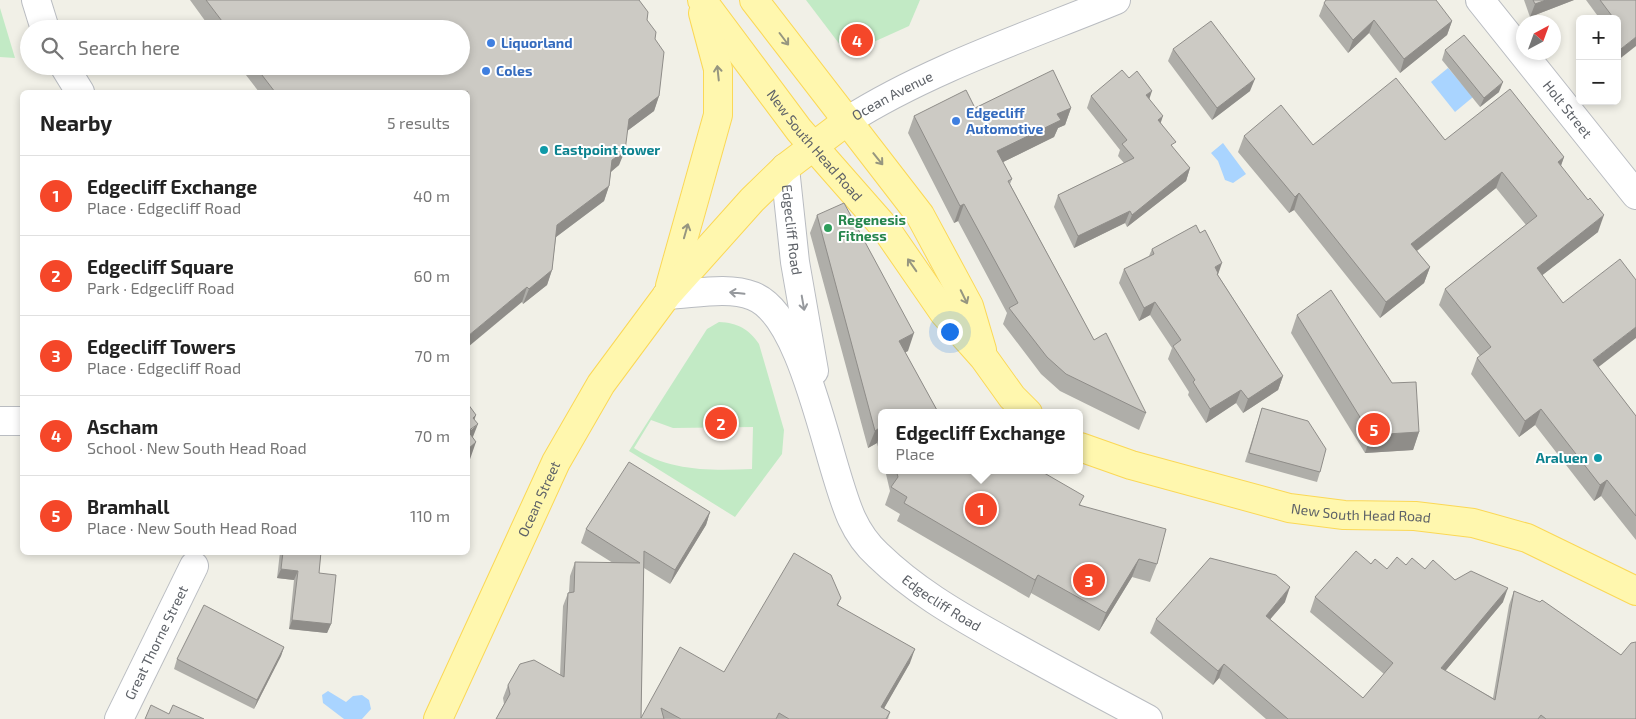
<!DOCTYPE html>
<html lang="en">
<head>
<meta charset="utf-8">
<style>
  :root { --surface:#fff; --page:#f2f2f2; --text:#222; --muted:#767676; --line:#e0e0e0; --accent:#f54729 }
  body { margin:0; font-family:"Exo 2",sans-serif; background:var(--page); color:var(--text) }
  .controls { position:absolute; right:15px; top:15px; display:grid; overflow:hidden; border-radius:8px; box-shadow:0 2px 8px #0003 }
  .controls button { width:45px; height:45px; display:grid; place-items:center; padding:0; border:0; border-bottom:1px solid var(--line); background:var(--surface); color:var(--text); font:25px sans-serif }
  .compass { position:absolute; left:1516px; top:15px; width:45px; height:45px; border-radius:50%; background:var(--surface); box-shadow:0 2px 8px #0003; rotate:41deg }
  .you { position:absolute; left:949px; top:331px; width:18px; height:18px; margin:-12px; border:4px solid #fff; border-radius:50%; background:#1a73e8; box-shadow:0 0 0 8px #1a73e833 }
  .badge { display:grid; place-items:center; width:32px; height:32px; border-radius:50%; background:var(--accent); color:#fff; font-size:16px; font-weight:700 }
  .pin { position:absolute; translate:-50% -50%; border:2px solid #fff; box-shadow:0 1px 5px #0006 }
  .popup { position:absolute; left:878px; top:409px; width:205px; height:65px; box-sizing:border-box; display:grid; place-content:center; border-radius:8px; background:var(--surface); filter:drop-shadow(0 1px 4px #0005); font-size:16px; white-space:nowrap; color:var(--muted) }
  .popup b { font-size:19px; color:var(--text) }
  .popup::after { content:''; position:absolute; left:50%; top:100%; margin-left:-10px; border:10px solid transparent; border-top-color:var(--surface) }
  .list { margin:0; padding:0; list-style:none }
  h2 { display:flex; justify-content:space-between; align-items:center; height:65px; margin:0; padding:0 20px; font-size:21px }
  h2 small { font-size:16px; font-weight:400; color:var(--muted) }
  .list li { display:grid; grid-template-columns:32px 1fr auto; gap:15px; align-items:center; box-sizing:border-box; height:80px; padding:0 20px; border-top:1px solid var(--line) }
  .list b { display:block; font-size:19px; white-space:nowrap }
  .list p { margin:0; font-size:16px; white-space:nowrap; color:var(--muted) }
  .list em { font-size:16px; font-style:normal; color:var(--muted) }
  .icon { flex:none; width:28px; height:28px; fill:none; stroke:currentColor; stroke-width:2; stroke-linecap:round; stroke-linejoin:round }
  .map { position:relative; flex:none; width:1636px; height:719px; overflow:hidden }
  .search { position:absolute; background:var(--surface); box-shadow:0 2px 8px #0003; left:20px; top:20px; width:450px; height:55px; display:flex; align-items:center; gap:12px; box-sizing:border-box; padding:0 18px; border-radius:28px; color:var(--muted); font-size:19px }
  .panel { position:absolute; background:var(--surface); box-shadow:0 2px 8px #0003; left:20px; top:90px; width:450px; height:465px; border-radius:8px }
  .map>svg:first-child { display:block }
  .green { fill:#c2eac5; fill-rule:evenodd }
  .water { fill:#a9d4ff }
  .lines { fill:none; stroke-linecap:round; stroke-linejoin:round }
  .minor-casing { stroke:#b9bcc1; stroke-width:30 }
  .major-casing { stroke:#fbd856; stroke-width:30 }
  .minor { stroke:#fff; stroke-width:28 }
  .major { stroke:#fff7ae; stroke-width:28 }
  .wall { fill:#afaea9 }
  .shaded-wall { fill:#8f8d89 }
  .building { fill:#cccac4; stroke:#8f8d89 }
  .oneway { stroke:#969680 }
  .oneway2 { stroke:#96999d }
  .shop-dot { fill:#3f7fe0; stroke:#fff; stroke-width:2 }
  .culture-dot { fill:#0f9aa8; stroke:#fff; stroke-width:2 }
  .leisure-dot { fill:#2e9e5b; stroke:#fff; stroke-width:2 }
  .labels { text-anchor:middle; stroke-width:4; stroke-linejoin:round; paint-order:stroke }
  .shop-label { font-size:14px; font-weight:bold; fill:#366cbe; stroke:#fff; text-anchor:start }
  .street-label { font-size:14px; fill:#5e6268; stroke:#fff }
  .culture-label { font-size:14px; font-weight:bold; fill:#0d838f; stroke:#fff; text-anchor:start }
  .leisure-label { font-size:14px; font-weight:bold; fill:#27864d; stroke:#fff; text-anchor:start }
</style>
</head>
<body>
<div class="map">
<svg width="1636" height="719" viewBox="0 0 1636 719">
  <rect width="100%" height="100%" fill="#f1f0e7"/>
  <!-- green -->
  <g class="green">
    <path d="M 806,0 L 920,0 L 909,26 L 847,54 Z"/>
    <path d="M 0,8 L 15,58 L 0,57 Z"/>
    <path d="M 719,322 C 738,323 749,329 759,344 L 784,430 L 782,454 L 735,517 L 629,451 L 707,329 ZM 651,420 L 673,428 L 753,427 L 752,469 C 710,471 669,471 634,448 Z"/>
  </g>
  <!-- water -->
  <g class="water">
    <path d="M 1448,68 L 1473,97 L 1455,112 L 1431,82 Z"/>
    <path d="M 1223,143 L 1246,174 L 1233,183 L 1225,180 L 1218,161 L 1211,153 Z"/>
    <path d="M 328,691 L 346,702 L 353,696 L 362,695 L 369,700 L 371,709 L 362,719 L 344,719 L 323,703 L 322,695 Z"/>
  </g>
  <g class="lines">
    <defs>
      <g id="minor">
        <path d="M 36,0 L 45,29"/>
        <path id="s1" d="M 1480,0 L 1636,195"/>
        <path d="M 64,66 L 80,92"/>
        <path id="s2" d="M 847,121 C 927,70 1028,36 1116,0"/>
        <path id="s3" d="M 785,168 L 795,262 L 814,371"/>
        <path id="s4" d="M 667,295 C 694,294 728,286 753,296 C 806,316 828,469 852,519 C 858,532 867,545 878,555 C 913,589 954,613 995,636 C 1046,665 1097,692 1148,719"/>
        <path d="M 0,421 L 22,421"/>
        <path id="s5" d="M 119,719 L 194,566"/>
      </g>
      <g id="major">
        <path id="s6" d="M 702,0 L 799,130 L 886,229 L 944,313 L 984,358 L 1012,397 L 1028,413"/>
        <path d="M 754,0 L 920,215 L 969,306 L 982,350"/>
        <path d="M 670,286 L 718,115 L 718,69 L 703,13"/>
        <path id="s7" d="M 1080,447 L 1131,465 L 1289,508 L 1344,515 L 1415,516 L 1473,523 L 1527,538 L 1636,591"/>
        <path id="s8" d="M 438,719 L 556,462 L 601,384 L 667,295 L 752,200 L 785,168 L 847,121"/>
      </g>
    </defs>
    <!-- minor casing -->
    <use href="#minor" class="minor-casing"/>
    <!-- major casing -->
    <use href="#major" class="major-casing"/>
    <!-- minor -->
    <use href="#minor" class="minor"/>
    <!-- major -->
    <use href="#major" class="major"/>
  </g>
  <!-- wall -->
  <g class="wall">
    <path d="M 190,0 L 639,0 L 655,39 L 659,96 L 654,111 L 627,131 L 619,165 L 611,172 L 609,186 L 604,201 L 556,237 L 552,270 L 547,285 L 523,304 L 522,302 L 468,92 L 259,92 L 239,66 L 461,66 L 461,29 L 211,29 Z"/>
    <path d="M 1524,0 L 1574,0 L 1530,17 Z"/>
    <path d="M 1586,0 L 1636,0 L 1617,19 L 1600,19 Z"/>
    <path d="M 1324,3 L 1452,21 L 1447,35 L 1400,73 L 1369,33 L 1348,53 L 1319,16 Z"/>
    <path d="M 1173,49 L 1250,91 L 1212,120 L 1168,61 Z"/>
    <path d="M 1445,50 L 1499,92 L 1480,107 L 1442,60 Z"/>
    <path d="M 1129,78 L 1149,98 L 1173,148 L 1190,168 L 1186,181 L 1127,227 L 1125,223 L 1074,248 L 1054,207 L 1058,195 L 1124,163 L 1118,156 L 1120,150 L 1087,108 L 1091,96 Z"/>
    <path d="M 975,108 L 1071,108 L 1065,125 L 1058,128 L 1054,137 L 1003,162 L 1012,179 L 1010,184 L 1094,340 L 1146,413 L 1139,430 L 1060,391 L 1041,374 L 1003,324 L 1007,313 L 958,221 L 954,223 L 908,133 L 914,116 Z"/>
    <path d="M 1244,136 L 1313,145 L 1445,140 L 1564,157 L 1561,166 L 1598,232 L 1542,275 L 1598,367 L 1636,416 L 1636,540 L 1601,496 L 1594,501 L 1535,425 L 1519,437 L 1471,374 L 1477,358 L 1480,356 L 1439,305 L 1445,289 L 1526,225 L 1496,188 L 1417,251 L 1430,267 L 1424,283 L 1380,318 L 1294,210 L 1289,213 L 1238,152 Z"/>
    <path d="M 817,215 L 908,351 L 905,352 L 938,412 L 882,413 L 882,462 L 877,443 L 868,448 L 810,233 Z"/>
    <path d="M 1152,249 L 1218,275 L 1283,376 L 1278,390 L 1243,413 L 1236,403 L 1206,423 L 1188,395 L 1189,392 L 1168,359 L 1172,348 L 1150,315 L 1139,321 L 1119,283 L 1124,269 L 1149,256 Z"/>
    <path d="M 1297,315 L 1419,432 L 1413,450 L 1365,453 L 1291,333 Z"/>
    <path d="M 1262,408 L 1320,472 L 1317,482 L 1245,462 Z"/>
    <path d="M 885,470 L 1039,470 L 1081,505 L 1157,564 L 1150,582 L 1132,577 L 1099,631 L 1031,593 L 1029,598 L 897,521 L 900,514 L 885,505 L 890,491 Z"/>
    <path d="M 710,512 L 706,525 L 670,584 L 644,568 L 641,718 L 724,672 L 841,598 L 838,605 L 910,663 L 884,708 L 890,712 L 888,719 L 496,719 L 504,704 L 503,698 L 508,685 L 560,675 L 563,606 L 568,593 L 569,592 L 570,576 L 575,562 L 613,563 L 581,543 L 586,529 Z"/>
    <path d="M 280,552 L 321,552 L 319,573 L 331,624 L 327,633 L 289,629 L 294,580 L 277,578 Z"/>
    <path d="M 1371,564 L 1387,569 L 1406,565 L 1425,569 L 1455,580 L 1503,602 L 1445,671 L 1493,698 L 1509,605 L 1514,591 L 1636,719 L 1266,719 L 1219,678 L 1213,685 L 1150,633 L 1156,619 L 1285,602 L 1270,619 L 1363,698 L 1384,674 L 1310,612 L 1315,597 Z"/>
    <path d="M 284,647 L 281,656 L 254,709 L 174,669 L 177,659 Z"/>
  </g>
  <!-- shaded-wall -->
  <g class="shaded-wall">
    <path d="M 1546,0 L 1574,0 L 1530,17 L 1535,4 Z"/>
    <path d="M 1374,20 L 1369,33 L 1348,53 L 1353,40 Z"/>
    <path d="M 1452,21 L 1447,35 L 1400,73 L 1404,59 Z"/>
    <path d="M 1636,37 L 1636,46 L 1617,61 L 1617,52 Z"/>
    <path d="M 1255,79 L 1250,91 L 1212,120 L 1217,108 Z"/>
    <path d="M 1503,82 L 1499,92 L 1480,107 L 1484,98 Z"/>
    <path d="M 1152,91 L 1148,103 L 1146,95 Z"/>
    <path d="M 659,96 L 654,111 L 623,134 L 629,119 Z"/>
    <path d="M 1071,108 L 1065,125 L 1058,128 L 1054,137 L 991,168 L 997,151 L 1057,114 Z"/>
    <path d="M 1163,116 L 1159,128 L 1158,120 Z"/>
    <path d="M 625,151 L 619,165 L 607,175 L 612,160 Z"/>
    <path d="M 1564,157 L 1558,173 L 1558,162 Z"/>
    <path d="M 1190,168 L 1186,181 L 1127,227 L 1132,215 Z"/>
    <path d="M 1502,172 L 1496,188 L 1405,260 L 1411,244 Z"/>
    <path d="M 609,186 L 604,201 L 552,240 L 557,225 Z"/>
    <path d="M 1299,193 L 1294,210 L 1289,213 L 1295,197 Z"/>
    <path d="M 964,204 L 958,221 L 954,223 L 960,206 Z"/>
    <path d="M 1130,211 L 1125,223 L 1074,248 L 1078,236 Z"/>
    <path d="M 1604,215 L 1598,232 L 1531,284 L 1537,268 Z"/>
    <path d="M 1222,263 L 1214,286 L 1215,267 Z"/>
    <path d="M 1430,267 L 1424,283 L 1380,318 L 1386,302 Z"/>
    <path d="M 552,270 L 547,285 L 523,304 L 529,289 Z"/>
    <path d="M 527,287 L 522,302 L 468,347 L 468,336 Z"/>
    <path d="M 1155,302 L 1150,315 L 1139,321 L 1144,308 Z"/>
    <path d="M 1636,327 L 1636,338 L 1587,376 L 1593,360 Z"/>
    <path d="M 914,333 L 908,351 L 893,359 L 899,341 Z"/>
    <path d="M 1283,376 L 1278,390 L 1243,413 L 1248,399 Z"/>
    <path d="M 1241,390 L 1236,403 L 1206,423 L 1210,409 Z"/>
    <path d="M 1541,409 L 1535,425 L 1519,437 L 1525,421 Z"/>
    <path d="M 476,415 L 471,430 L 478,424 L 469,447 L 476,442 L 468,465 L 468,432 L 473,418 Z"/>
    <path d="M 882,426 L 882,429 L 877,443 L 868,448 L 875,431 Z"/>
    <path d="M 1419,432 L 1413,450 L 1365,453 L 1371,435 Z"/>
    <path d="M 1607,480 L 1601,496 L 1594,501 L 1600,485 Z"/>
    <path d="M 710,512 L 706,525 L 670,584 L 675,570 Z"/>
    <path d="M 1139,559 L 1132,577 L 1099,631 L 1106,613 Z"/>
    <path d="M 281,569 L 298,571 L 294,580 L 277,578 Z"/>
    <path d="M 1038,575 L 1031,593 L 1029,598 L 1035,580 Z"/>
    <path d="M 1290,587 L 1285,602 L 1261,630 L 1266,616 Z"/>
    <path d="M 1508,588 L 1503,602 L 1436,682 L 1441,668 Z"/>
    <path d="M 292,620 L 331,624 L 327,633 L 289,629 Z"/>
    <path d="M 284,647 L 281,656 L 254,709 L 257,700 Z"/>
    <path d="M 915,649 L 910,663 L 878,719 L 881,707 Z"/>
    <path d="M 1224,664 L 1219,678 L 1213,685 L 1218,671 Z"/>
  </g>
  <!-- building -->
  <g class="building">
    <path d="M 206,0 L 639,0 L 648,12 L 647,20 L 656,32 L 655,39 L 664,52 L 659,96 L 629,119 L 625,151 L 612,160 L 609,186 L 557,225 L 552,270 L 529,289 L 527,287 L 468,336 L 468,92 L 275,92 L 255,66 L 461,66 L 461,29 L 228,29 Z"/>
    <path d="M 1326,0 L 1436,0 L 1452,21 L 1404,59 L 1374,20 L 1353,40 L 1324,3 Z"/>
    <path d="M 1533,0 L 1546,0 L 1535,4 Z"/>
    <path d="M 1600,0 L 1636,0 L 1636,37 L 1617,52 L 1617,19 L 1609,19 L 1612,16 Z"/>
    <path d="M 1211,21 L 1255,79 L 1217,108 L 1173,49 Z"/>
    <path d="M 1464,35 L 1503,82 L 1484,98 L 1445,50 Z"/>
    <path d="M 1053,70 L 1071,108 L 1057,114 L 1061,120 L 997,151 L 1012,179 L 1008,181 L 1094,340 L 1106,333 L 1146,413 L 1066,374 L 1047,357 L 1009,308 L 1018,303 L 964,204 L 960,206 L 914,116 L 966,90 L 975,108 Z"/>
    <path d="M 1122,70 L 1129,78 L 1137,71 L 1152,91 L 1146,95 L 1163,116 L 1158,120 L 1176,142 L 1171,145 L 1190,168 L 1132,215 L 1130,211 L 1078,236 L 1058,195 L 1134,158 L 1122,144 L 1127,140 L 1091,96 Z"/>
    <path d="M 1396,78 L 1445,140 L 1510,89 L 1564,157 L 1558,162 L 1588,200 L 1590,198 L 1604,215 L 1537,268 L 1563,303 L 1620,259 L 1636,280 L 1636,327 L 1593,360 L 1636,416 L 1636,516 L 1607,480 L 1600,485 L 1541,409 L 1525,421 L 1477,358 L 1491,347 L 1445,289 L 1537,216 L 1502,172 L 1411,244 L 1430,267 L 1386,302 L 1299,193 L 1295,197 L 1244,136 L 1281,105 L 1313,145 Z"/>
    <path d="M 844,203 L 914,333 L 899,341 L 938,412 L 940,413 L 882,413 L 882,426 L 875,431 L 817,215 Z"/>
    <path d="M 1196,225 L 1200,233 L 1205,230 L 1222,263 L 1215,267 L 1218,273 L 1217,274 L 1283,376 L 1248,399 L 1241,390 L 1210,409 L 1193,382 L 1195,380 L 1173,346 L 1181,340 L 1155,302 L 1144,308 L 1124,269 L 1154,254 L 1152,249 Z"/>
    <path d="M 1331,290 L 1392,383 L 1416,382 L 1419,432 L 1371,435 L 1297,315 Z"/>
    <path d="M 468,404 L 476,415 L 473,418 L 478,424 L 468,431 L 476,442 L 468,449 Z"/>
    <path d="M 1262,408 L 1308,421 L 1326,449 L 1320,472 L 1249,453 Z"/>
    <path d="M 629,462 L 710,512 L 675,570 L 644,551 L 641,718 L 680,647 L 724,672 L 794,553 L 831,575 L 841,598 L 837,605 L 915,649 L 881,707 L 890,712 L 886,719 L 789,719 L 779,713 L 776,719 L 681,719 L 661,708 L 664,719 L 496,719 L 510,694 L 508,685 L 520,664 L 534,660 L 564,677 L 568,593 L 574,592 L 575,562 L 640,563 L 586,529 Z"/>
    <path d="M 896,470 L 1039,470 L 1084,496 L 1079,505 L 1166,529 L 1157,564 L 1139,559 L 1106,613 L 1038,575 L 1035,580 L 904,503 L 907,497 L 891,487 L 898,477 Z"/>
    <path d="M 1356,551 L 1371,564 L 1375,559 L 1387,569 L 1397,557 L 1406,565 L 1412,558 L 1425,569 L 1433,560 L 1455,580 L 1471,571 L 1508,588 L 1441,668 L 1495,700 L 1514,591 L 1540,602 L 1542,600 L 1621,655 L 1631,643 L 1636,642 L 1636,719 L 1546,719 L 1541,715 L 1538,719 L 1288,719 L 1224,664 L 1218,671 L 1156,619 L 1210,558 L 1276,575 L 1290,587 L 1266,616 L 1363,698 L 1393,663 L 1315,597 Z"/>
    <path d="M 283,552 L 321,552 L 319,573 L 336,575 L 331,624 L 292,620 L 298,571 L 281,569 Z"/>
    <path d="M 204,605 L 284,647 L 257,700 L 177,659 Z"/>
    <path d="M 151,705 L 169,714 L 173,705 L 204,719 L 145,719 Z"/>
  </g>
  <!-- one-way arrows -->
  <defs><path id="oneway-shaft" d="M-6 0H5M1.5-3L5.5 0L1.5 3" fill="none" stroke-width="1.6" stroke-linecap="round" stroke-linejoin="round" transform="scale(1.25)"/></defs>
  <g class="oneway">
    <use href="#oneway-shaft" transform="translate(784 39) rotate(53)"/>
    <use href="#oneway-shaft" transform="translate(718 73) rotate(-96)"/>
    <use href="#oneway-shaft" transform="translate(878 159) rotate(51)"/>
    <use href="#oneway-shaft" transform="translate(686 231) rotate(-74)"/>
    <use href="#oneway-shaft" transform="translate(912 265) rotate(-125)"/>
    <use href="#oneway-shaft" transform="translate(964 297) rotate(64)"/>
  </g>
  <g class="oneway2">
    <use href="#oneway-shaft" transform="translate(737 293) rotate(-174)"/>
    <use href="#oneway-shaft" transform="translate(803 303) rotate(80)"/>
  </g>
  <!-- markers -->
  <g class="shop-dot">
    <circle cx="491" cy="43" r="5"/>
    <circle cx="486" cy="71" r="5"/>
    <circle cx="956" cy="121" r="5"/>
  </g>
  <g class="culture-dot">
    <circle cx="544" cy="150" r="5"/>
    <circle cx="1598" cy="458" r="5"/>
  </g>
  <circle class="leisure-dot" cx="828" cy="228" r="5"/>
  <g class="labels">
    <!-- shop labels -->
    <g class="shop-label">
      <text x="501" y="48">Liquorland</text>
      <text x="496" y="76">Coles</text>
      <text x="966" y="118">Edgecliff<tspan x="966" dy="16">Automotive</tspan></text>
    </g>
    <!-- street labels -->
    <g class="street-label">
      <text dy="5" stroke="none"><textPath href="#s2" startOffset="52">Ocean Avenue</textPath></text>
      <text dy="5" stroke="none"><textPath href="#s1" startOffset="140">Holt Street</textPath></text>
      <text dy="5" stroke="none"><textPath href="#s6" startOffset="184">New South Head Road</textPath></text>
      <text dy="5" stroke="none"><textPath href="#s3" startOffset="62">Edgecliff Road</textPath></text>
      <text dy="5" stroke="none"><textPath href="#s8" startOffset="242">Ocean Street</textPath></text>
      <text dy="5" stroke="none"><textPath href="#s7" startOffset="290">New South Head Road</textPath></text>
      <text dy="5" stroke="none"><textPath href="#s4" startOffset="460">Edgecliff Road</textPath></text>
      <text dy="5" stroke="none"><textPath href="#s5" startOffset="85">Great Thorne Street</textPath></text>
    </g>
    <!-- culture labels -->
    <g class="culture-label">
      <text x="554" y="155">Eastpoint tower</text>
      <text x="1588" y="463" text-anchor="end">Araluen</text>
    </g>
    <!-- leisure labels -->
    <g class="leisure-label">
      <text x="838" y="225">Regenesis<tspan x="838" dy="16">Fitness</tspan></text>
    </g>
  </g>
</svg>
<div class="controls">
<button>+</button>
<button>−</button>
</div>
<svg class="compass" viewBox="-18 -18 36 36"><path d="M0-13l5 13h-10z" fill="#e53935"/><path d="M0 13l5-13h-10z" fill="#767676"/></svg>
<div class="you"></div>
<div class="pin badge" style="left:981px;top:509px">1</div>
<div class="popup"><b>Edgecliff Exchange</b>Place</div>
<div class="pin badge" style="left:721px;top:423px">2</div>
<div class="pin badge" style="left:1089px;top:580px">3</div>
<div class="pin badge" style="left:857px;top:40px">4</div>
<div class="pin badge" style="left:1374px;top:429px">5</div>
<div class="search"><svg class="icon" aria-label="search" viewBox="0 0 24 24"><circle cx="10" cy="10" r="6"/><path d="M15 15l6 6"/></svg>Search here</div>
<section class="panel">
<h2>Nearby<small>5 results</small></h2>
<ul class="list">
<li><span class="badge">1</span><div><b>Edgecliff Exchange</b><p>Place · Edgecliff Road</p></div><em>40 m</em></li>
<li><span class="badge">2</span><div><b>Edgecliff Square</b><p>Park · Edgecliff Road</p></div><em>60 m</em></li>
<li><span class="badge">3</span><div><b>Edgecliff Towers</b><p>Place · Edgecliff Road</p></div><em>70 m</em></li>
<li><span class="badge">4</span><div><b>Ascham</b><p>School · New South Head Road</p></div><em>70 m</em></li>
<li><span class="badge">5</span><div><b>Bramhall</b><p>Place · New South Head Road</p></div><em>110 m</em></li>
</ul>
</section>
</div>
</body>
</html>
